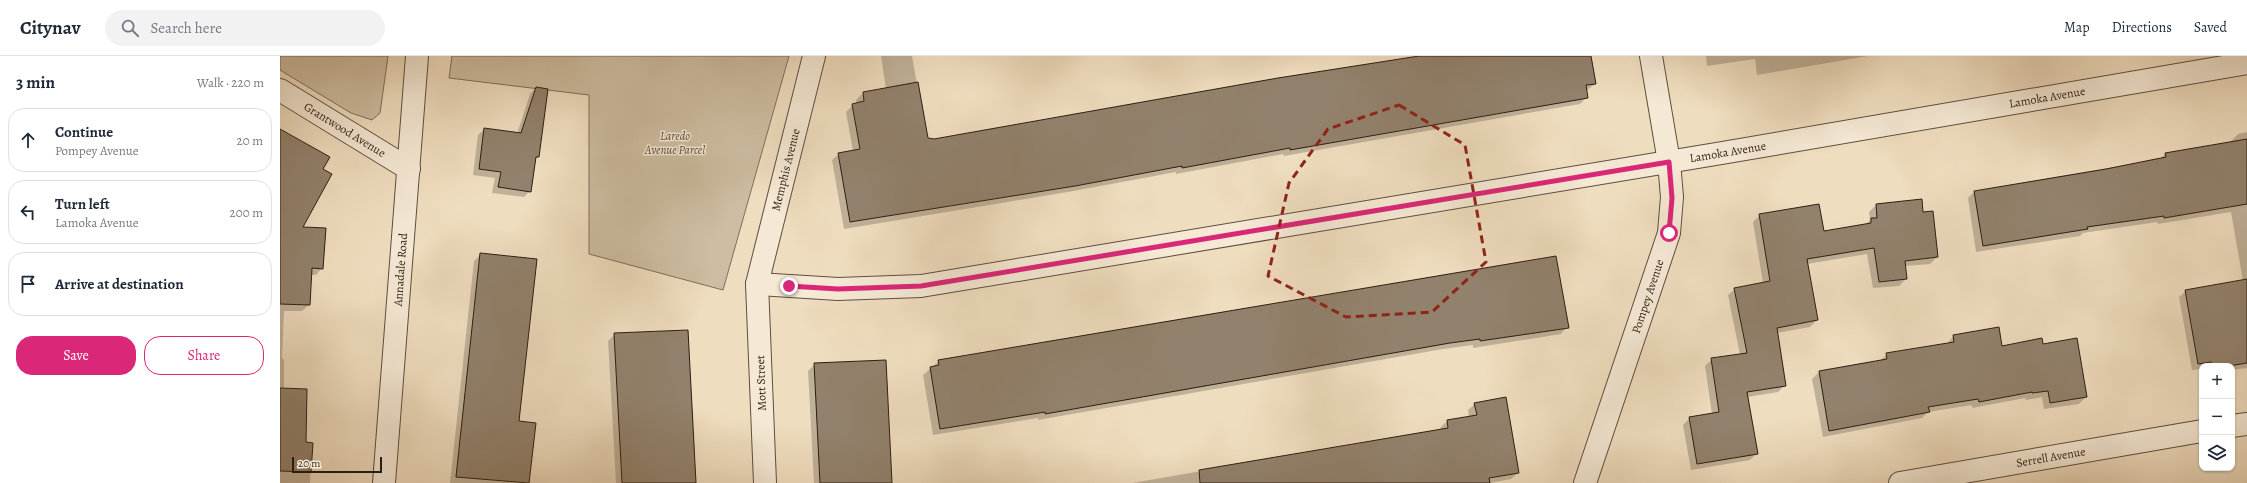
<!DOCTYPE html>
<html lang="en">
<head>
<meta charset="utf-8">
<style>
  :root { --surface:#fff; --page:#f2f2f3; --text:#1f2937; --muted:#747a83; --line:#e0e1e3; --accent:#db2777 }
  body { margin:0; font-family:Alegreya,serif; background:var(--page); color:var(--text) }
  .controls { position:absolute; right:12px; bottom:12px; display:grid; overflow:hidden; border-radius:8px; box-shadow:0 1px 3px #0004 }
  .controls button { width:36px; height:36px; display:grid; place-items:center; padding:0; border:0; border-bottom:1px solid var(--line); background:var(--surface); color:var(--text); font:20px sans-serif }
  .scale { position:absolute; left:12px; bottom:10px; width:90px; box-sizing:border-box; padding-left:4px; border:2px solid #2d1e12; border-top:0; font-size:11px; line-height:14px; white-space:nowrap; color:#2d1e12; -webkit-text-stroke:3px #f5e9d5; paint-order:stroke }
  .stop { position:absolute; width:12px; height:12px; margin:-9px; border:3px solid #db2777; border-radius:50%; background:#fff }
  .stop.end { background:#db2777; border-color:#fff; box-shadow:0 1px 4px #0008 }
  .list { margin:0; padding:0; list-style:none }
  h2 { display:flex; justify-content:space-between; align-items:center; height:52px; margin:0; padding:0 16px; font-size:17px }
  h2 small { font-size:13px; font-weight:400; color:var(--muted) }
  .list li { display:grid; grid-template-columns:26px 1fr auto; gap:12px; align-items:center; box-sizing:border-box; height:64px; margin:0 8px 8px; padding:0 8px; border:1px solid var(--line); border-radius:16px }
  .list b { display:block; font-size:15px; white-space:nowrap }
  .list p { margin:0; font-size:13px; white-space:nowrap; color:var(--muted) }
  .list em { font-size:13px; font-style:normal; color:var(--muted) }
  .actions { display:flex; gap:8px; padding:12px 16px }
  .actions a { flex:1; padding:9px 0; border:1px solid var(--accent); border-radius:16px; text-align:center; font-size:14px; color:var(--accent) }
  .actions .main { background:var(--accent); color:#fff }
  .icon { flex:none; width:22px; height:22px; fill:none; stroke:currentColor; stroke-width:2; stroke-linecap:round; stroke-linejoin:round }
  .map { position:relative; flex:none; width:1967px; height:427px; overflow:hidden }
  header { display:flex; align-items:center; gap:24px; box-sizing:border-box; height:56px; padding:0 20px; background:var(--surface); border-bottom:1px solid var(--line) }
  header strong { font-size:19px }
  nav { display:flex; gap:22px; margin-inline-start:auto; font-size:14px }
  .search { width:280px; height:36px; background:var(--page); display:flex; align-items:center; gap:10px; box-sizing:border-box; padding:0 14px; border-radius:22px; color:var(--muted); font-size:15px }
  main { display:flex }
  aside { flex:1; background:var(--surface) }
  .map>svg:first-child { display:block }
  .green { fill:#cebda2; stroke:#7e6e5a }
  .shadow { fill:#0003 }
  .building { fill:#92816c; stroke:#2d1e12 }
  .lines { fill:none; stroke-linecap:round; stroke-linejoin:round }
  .minor-casing { stroke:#5e4e3d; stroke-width:24 }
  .tertiary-casing { stroke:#5e4e3d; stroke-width:24 }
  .minor { stroke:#f5e9d5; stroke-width:22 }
  .tertiary { stroke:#f5e9d5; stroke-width:22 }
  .route { stroke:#db2777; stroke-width:5 }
  .marked { fill:none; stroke:#8f2418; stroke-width:3; stroke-dasharray:8 5; stroke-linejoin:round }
  .labels { text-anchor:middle; stroke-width:3; stroke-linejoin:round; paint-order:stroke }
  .street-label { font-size:12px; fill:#2d1e12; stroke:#f5e9d5 }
  .park-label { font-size:12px; font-style:italic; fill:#5d4e3d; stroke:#f5e9d5 }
</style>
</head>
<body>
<header>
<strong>Citynav</strong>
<div class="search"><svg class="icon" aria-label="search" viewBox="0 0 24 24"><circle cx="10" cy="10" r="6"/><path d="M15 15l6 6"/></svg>Search here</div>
<nav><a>Map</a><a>Directions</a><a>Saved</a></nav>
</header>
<main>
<aside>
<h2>3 min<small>Walk · 220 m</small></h2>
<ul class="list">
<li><svg class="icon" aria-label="ahead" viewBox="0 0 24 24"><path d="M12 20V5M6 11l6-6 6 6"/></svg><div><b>Continue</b><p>Pompey Avenue</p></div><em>20 m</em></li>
<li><svg class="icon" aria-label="left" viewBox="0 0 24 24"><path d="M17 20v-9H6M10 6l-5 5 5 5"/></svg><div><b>Turn left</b><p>Lamoka Avenue</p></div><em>200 m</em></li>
<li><svg class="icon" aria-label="arrive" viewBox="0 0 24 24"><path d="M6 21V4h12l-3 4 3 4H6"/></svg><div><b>Arrive at destination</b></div></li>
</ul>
<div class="actions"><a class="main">Save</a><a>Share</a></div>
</aside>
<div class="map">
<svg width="1967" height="427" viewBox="0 0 1967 427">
  <rect width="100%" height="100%" fill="#efddbf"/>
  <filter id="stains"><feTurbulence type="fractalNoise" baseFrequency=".005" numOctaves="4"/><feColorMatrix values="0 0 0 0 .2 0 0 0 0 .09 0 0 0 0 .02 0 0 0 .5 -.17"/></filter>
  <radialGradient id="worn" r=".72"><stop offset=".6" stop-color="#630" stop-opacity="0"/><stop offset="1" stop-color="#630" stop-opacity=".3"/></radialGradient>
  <!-- green -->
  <g class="green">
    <path d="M 0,0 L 108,0 L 100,57 L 92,64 L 71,57 L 0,14 Z"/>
    <path d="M 172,0 L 509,0 L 443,234 L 309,198 L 309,39 L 169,22 Z"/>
  </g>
  <!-- shadow -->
  <g class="shadow">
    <path d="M 601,0 L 632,0 L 647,83 L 654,84 L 1140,0 L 1310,0 L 1315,28 L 1306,35 L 1307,41 L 1300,48 L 1004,100 L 1003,98 L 896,118 L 896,116 L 788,136 L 564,173 L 552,104 L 559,98 L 573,95 L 566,56 L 573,49 L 577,48 L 576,44 L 583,37 L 606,33 Z"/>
    <path d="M 1426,0 L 1588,0 L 1477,19 L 1475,3 L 1427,10 Z"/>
    <path d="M 256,32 L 258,101 L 254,104 L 250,135 L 244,141 L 212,137 L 215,122 L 193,119 L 198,79 L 205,73 L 237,78 L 250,38 Z"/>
    <path d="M 0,74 L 41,113 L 21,172 L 42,212 L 36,219 L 30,219 L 29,249 L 22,255 L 4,255 L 2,302 L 4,304 L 4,333 L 25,387 L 32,388 L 30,427 L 0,427 Z"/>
    <path d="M 1967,76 L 1967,312 L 1952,314 L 1952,310 L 1922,310 L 1922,313 L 1912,314 L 1899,241 L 1906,235 L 1963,225 L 1951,156 L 1878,168 L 1877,166 L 1803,177 L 1800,180 L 1696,196 L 1688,142 L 1695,135 L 1880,103 L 1885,98 L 1951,87 L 1951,85 L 1958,78 Z"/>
    <path d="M 1641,145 L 1642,158 L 1657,201 L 1650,208 L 1625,210 L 1626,223 L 1619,230 L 1593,232 L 1587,198 L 1527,208 L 1537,264 L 1530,271 L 1496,277 L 1505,329 L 1498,336 L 1467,341 L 1477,397 L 1470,404 L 1411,414 L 1403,369 L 1410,362 L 1432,358 L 1425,310 L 1432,303 L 1460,299 L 1448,239 L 1455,233 L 1483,227 L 1473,166 L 1480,159 L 1543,176 L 1586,168 L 1590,164 L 1589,156 L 1596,149 Z"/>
    <path d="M 201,198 L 238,366 L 255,368 L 248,427 L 170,427 L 194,205 Z"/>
    <path d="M 1287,271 L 1281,278 L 1193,292 L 1193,289 L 1163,293 L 758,364 L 758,362 L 653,379 L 643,319 L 659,305 Z"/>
    <path d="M 335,278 L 415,427 L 336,427 L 328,285 Z"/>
    <path d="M 1674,279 L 1721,291 L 1762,290 L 1806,341 L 1799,348 L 1764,353 L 1762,341 L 1746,344 L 1745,342 L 1692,352 L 1692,349 L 1648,356 L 1642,362 L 1543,381 L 1532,323 L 1539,316 L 1600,305 L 1607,298 L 1667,288 Z"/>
    <path d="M 535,308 L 611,427 L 534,427 L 528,315 Z"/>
    <path d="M 1195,348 L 1238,417 L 1231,423 L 1210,427 L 852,427 L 1161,374 L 1160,372 L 1167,365 L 1189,361 L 1188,354 Z"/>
  </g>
  <!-- building -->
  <g class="building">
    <path d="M 1139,0 L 1311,0 L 1316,28 L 1306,29 L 1308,42 L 1010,94 L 1010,92 L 902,112 L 902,110 L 795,130 L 570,166 L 558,97 L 580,93 L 572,48 L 584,45 L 583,36 L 638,26 L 648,82 L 654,83 L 998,22 Z"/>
    <path d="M 256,31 L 268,33 L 259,101 L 256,101 L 251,136 L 218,131 L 221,116 L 199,113 L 204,72 L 241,77 Z"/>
    <path d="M 0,73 L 50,101 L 43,113 L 52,118 L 23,171 L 46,172 L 43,213 L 32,212 L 30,249 L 0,248 Z"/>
    <path d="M 1967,83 L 1967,148 L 1884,162 L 1884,160 L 1807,171 L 1808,173 L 1703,190 L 1694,135 L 1826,113 L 1886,101 L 1885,97 Z"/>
    <path d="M 1642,143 L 1643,156 L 1653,155 L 1658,201 L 1625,205 L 1627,223 L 1599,226 L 1594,192 L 1527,203 L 1538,264 L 1497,272 L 1506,330 L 1467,336 L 1478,398 L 1417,408 L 1409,361 L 1439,356 L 1431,302 L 1467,297 L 1454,232 L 1490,225 L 1479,158 L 1539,148 L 1544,175 L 1591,167 L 1591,162 L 1597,162 L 1596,148 Z"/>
    <path d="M 200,197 L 257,203 L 239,365 L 256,367 L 249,427 L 176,421 Z"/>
    <path d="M 1276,200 L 1289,272 L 1200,285 L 1200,283 L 1170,287 L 765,358 L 765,356 L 660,373 L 650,311 L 659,309 L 658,304 Z"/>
    <path d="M 1967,223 L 1967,307 L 1949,310 L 1932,310 L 1931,306 L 1918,308 L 1905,234 Z"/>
    <path d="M 1719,271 L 1722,290 L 1762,282 L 1763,288 L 1797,282 L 1807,341 L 1770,347 L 1768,335 L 1752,337 L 1752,336 L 1699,346 L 1698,343 L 1648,351 L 1650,356 L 1549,375 L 1539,315 L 1607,303 L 1606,297 L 1674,286 L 1673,279 Z"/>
    <path d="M 408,274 L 416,427 L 342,427 L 334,277 Z"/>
    <path d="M 606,304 L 612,427 L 540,427 L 534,307 Z"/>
    <path d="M 0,332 L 27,333 L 26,386 L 33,387 L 31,416 L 0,415 Z"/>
    <path d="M 1226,341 L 1239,417 L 1209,422 L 1210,427 L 920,427 L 919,414 L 1168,372 L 1167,364 L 1197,359 L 1194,347 Z"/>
  </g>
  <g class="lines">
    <defs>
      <g id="minor">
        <path id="s1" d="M 0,34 L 129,113"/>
        <path id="s2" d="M 477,228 L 558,233 L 641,230 L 1442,97 L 1967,7"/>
        <path d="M 1952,370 L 1967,368"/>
        <path id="s3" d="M 485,427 L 477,228 L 534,0"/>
        <path id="s4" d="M 1305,427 L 1389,177 L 1392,141 L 1389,106 L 1371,0"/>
        <path id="s5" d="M 1620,427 L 1922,375"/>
      </g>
      <g id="tertiary">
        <path id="s6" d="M 104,427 L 137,0"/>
      </g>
    </defs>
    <!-- minor casing -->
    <use href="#minor" class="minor-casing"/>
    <!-- tertiary casing -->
    <use href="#tertiary" class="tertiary-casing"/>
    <!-- minor -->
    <use href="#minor" class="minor"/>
    <!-- tertiary -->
    <use href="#tertiary" class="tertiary"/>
  </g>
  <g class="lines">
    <!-- route -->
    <path class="route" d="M 509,230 L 558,233 L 641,230 L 1389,106 L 1392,142 L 1389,177"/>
  </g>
  <!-- marked area -->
  <path class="marked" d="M 1119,49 L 1185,89 L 1206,206 L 1152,256 L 1066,261 L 988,220 L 1009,127 L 1048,73 Z"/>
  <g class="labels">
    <!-- street labels -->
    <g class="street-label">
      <text dy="4" stroke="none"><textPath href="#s2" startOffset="1306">Lamoka Avenue</textPath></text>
      <text dy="4" stroke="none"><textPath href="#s1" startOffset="76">Grantwood Avenue</textPath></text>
      <text dy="4" stroke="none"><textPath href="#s2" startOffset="982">Lamoka Avenue</textPath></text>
      <text dy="4" stroke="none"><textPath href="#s3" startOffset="317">Memphis Avenue</textPath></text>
      <text dy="4" stroke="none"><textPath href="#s6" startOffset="214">Annadale Road</textPath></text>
      <text dy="4" stroke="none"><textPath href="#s4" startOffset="197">Pompey Avenue</textPath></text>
      <text transform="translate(481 327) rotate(-92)" y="4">Mott Street</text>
      <text dy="4" stroke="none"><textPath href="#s5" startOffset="153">Serrell Avenue</textPath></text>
    </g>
    <!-- park labels -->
    <g class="park-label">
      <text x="395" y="84">Laredo<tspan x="395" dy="14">Avenue Parcel</tspan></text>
    </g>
  </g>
  <rect width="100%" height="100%" filter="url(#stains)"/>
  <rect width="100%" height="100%" fill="url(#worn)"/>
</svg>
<div class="controls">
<button>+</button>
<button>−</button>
<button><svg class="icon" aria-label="layers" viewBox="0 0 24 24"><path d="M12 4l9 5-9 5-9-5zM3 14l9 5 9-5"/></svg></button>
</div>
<div class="scale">20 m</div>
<div class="stop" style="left:1389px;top:177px"></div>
<div class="stop end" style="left:509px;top:230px"></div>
</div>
</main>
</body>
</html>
